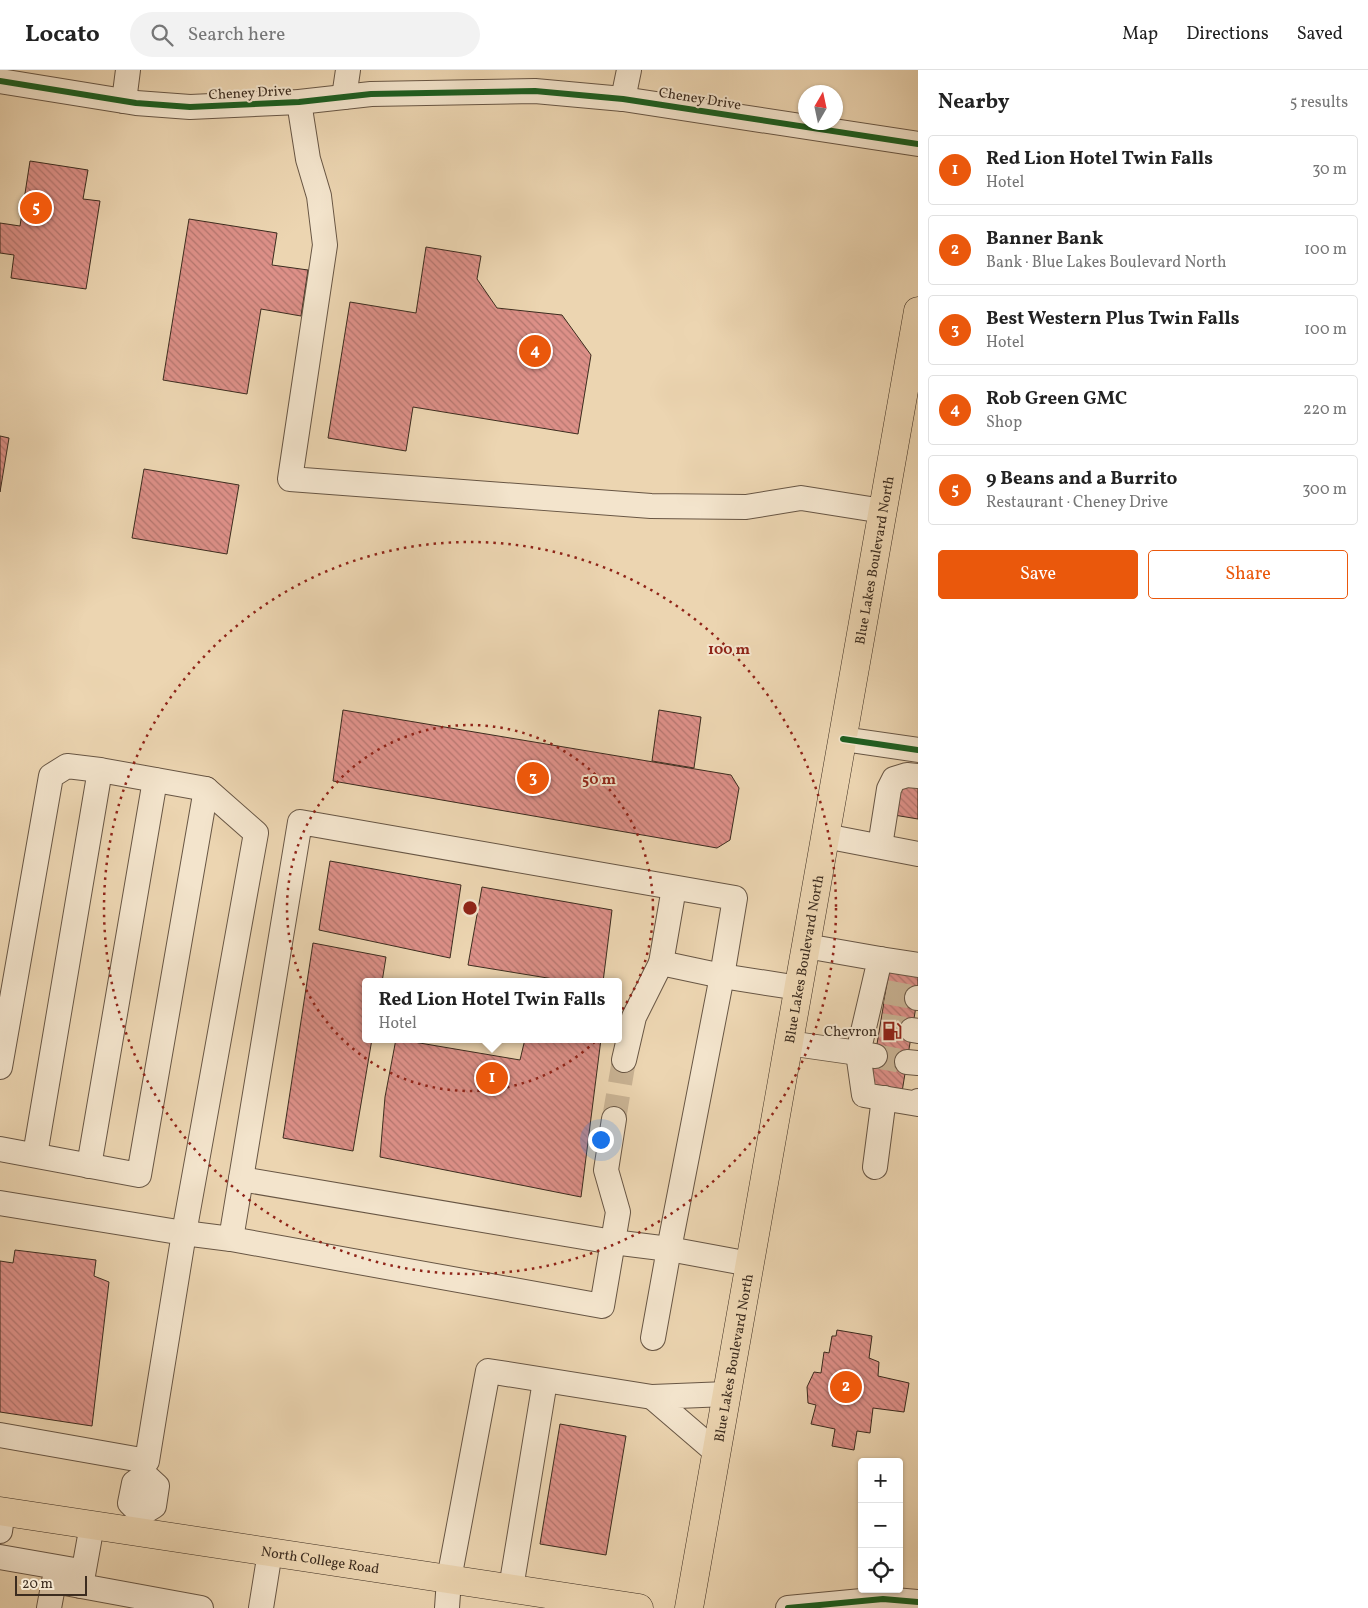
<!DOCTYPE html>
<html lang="en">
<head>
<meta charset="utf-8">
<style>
  :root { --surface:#fff; --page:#f2f2f2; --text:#222; --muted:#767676; --line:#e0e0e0; --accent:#ea580c }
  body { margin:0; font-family:Vollkorn,serif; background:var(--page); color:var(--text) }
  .controls { position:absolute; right:15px; bottom:15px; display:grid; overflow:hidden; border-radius:5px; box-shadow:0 1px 4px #0004 }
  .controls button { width:45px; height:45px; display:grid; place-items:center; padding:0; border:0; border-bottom:1px solid var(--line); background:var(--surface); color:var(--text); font:25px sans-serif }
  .compass { position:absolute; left:798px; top:15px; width:45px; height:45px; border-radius:50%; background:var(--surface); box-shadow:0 1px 4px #0004; rotate:9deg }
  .scale { position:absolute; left:15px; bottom:12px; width:72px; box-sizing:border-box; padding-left:5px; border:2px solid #3c2c1f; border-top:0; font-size:14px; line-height:18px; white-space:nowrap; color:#3c2c1f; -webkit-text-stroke:4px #f3e4cc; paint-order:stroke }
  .you { position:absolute; left:600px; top:1069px; width:18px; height:18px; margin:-12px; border:4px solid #fff; border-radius:50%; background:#1a73e8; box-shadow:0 0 0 8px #1a73e833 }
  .badge { display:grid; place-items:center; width:32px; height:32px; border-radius:50%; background:var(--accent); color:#fff; font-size:16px; font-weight:700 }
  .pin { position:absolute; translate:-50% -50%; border:2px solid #fff; box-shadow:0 1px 5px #0006 }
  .popup { position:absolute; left:362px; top:908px; width:260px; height:65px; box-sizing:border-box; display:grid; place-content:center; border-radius:5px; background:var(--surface); filter:drop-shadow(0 1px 4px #0005); font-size:16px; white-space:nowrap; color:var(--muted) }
  .popup b { font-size:19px; color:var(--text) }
  .popup::after { content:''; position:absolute; left:50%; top:100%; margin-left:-10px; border:10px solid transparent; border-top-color:var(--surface) }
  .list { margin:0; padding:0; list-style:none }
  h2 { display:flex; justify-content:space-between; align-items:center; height:65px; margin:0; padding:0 20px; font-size:21px }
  h2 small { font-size:16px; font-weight:400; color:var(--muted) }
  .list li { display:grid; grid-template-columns:32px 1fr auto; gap:15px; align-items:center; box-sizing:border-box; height:70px; margin:0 10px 10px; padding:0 10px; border:1px solid var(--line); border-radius:5px }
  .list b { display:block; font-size:19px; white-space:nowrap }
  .list p { margin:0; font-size:16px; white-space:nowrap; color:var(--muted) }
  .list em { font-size:16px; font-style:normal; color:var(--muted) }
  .actions { display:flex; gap:10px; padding:15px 20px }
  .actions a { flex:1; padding:11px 0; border:1px solid var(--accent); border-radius:5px; text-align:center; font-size:18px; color:var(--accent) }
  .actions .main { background:var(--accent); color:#fff }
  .icon { flex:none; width:28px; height:28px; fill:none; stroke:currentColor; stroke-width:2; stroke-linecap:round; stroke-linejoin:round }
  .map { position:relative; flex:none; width:918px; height:1538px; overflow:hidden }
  header { display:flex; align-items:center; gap:30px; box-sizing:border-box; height:70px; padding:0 25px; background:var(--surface); border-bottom:1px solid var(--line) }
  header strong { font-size:24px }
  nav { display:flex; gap:28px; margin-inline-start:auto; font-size:18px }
  .search { width:350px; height:45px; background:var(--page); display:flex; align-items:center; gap:12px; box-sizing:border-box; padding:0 18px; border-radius:28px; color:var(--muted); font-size:19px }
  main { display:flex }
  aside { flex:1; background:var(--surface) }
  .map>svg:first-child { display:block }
  .building { fill:url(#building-back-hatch); stroke:#3c2c1f }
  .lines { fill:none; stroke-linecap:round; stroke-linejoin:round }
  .minor-tunnel { stroke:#c9b394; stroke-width:24; stroke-dasharray:24 12; stroke-linecap:butt }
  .minor-casing { stroke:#685644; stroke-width:26 }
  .major-casing { stroke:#3c2c1f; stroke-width:29 }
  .minor { stroke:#f3e4cc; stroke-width:24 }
  .major { stroke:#ecd5b1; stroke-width:28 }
  .cycleway-casing { stroke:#f3e4cc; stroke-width:9 }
  .cycleway { stroke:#1b5e20; stroke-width:6 }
  .ring { fill:none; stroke:#8f2418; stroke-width:2.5; stroke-dasharray:2.5 5 }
  .labels { text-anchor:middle; stroke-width:4; stroke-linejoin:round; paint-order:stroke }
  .street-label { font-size:14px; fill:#3c2c1f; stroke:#f3e4cc }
  .poi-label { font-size:14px; fill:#3c2c1f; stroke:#f3e4cc; text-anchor:end }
  .centre { fill:#8f2418; stroke:#f3e4cc; stroke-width:2.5 }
  .ring-label { font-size:15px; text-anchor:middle; font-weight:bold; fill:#8f2418; stroke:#f3e4cc; stroke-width:4; stroke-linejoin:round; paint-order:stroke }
</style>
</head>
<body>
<header>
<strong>Locato</strong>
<div class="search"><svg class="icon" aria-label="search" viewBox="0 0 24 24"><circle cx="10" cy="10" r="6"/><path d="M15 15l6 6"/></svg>Search here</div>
<nav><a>Map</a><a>Directions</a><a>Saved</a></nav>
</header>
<main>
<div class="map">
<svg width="918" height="1538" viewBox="0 0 918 1538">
  <defs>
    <pattern id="building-back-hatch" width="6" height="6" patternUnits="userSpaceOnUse" patternTransform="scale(1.25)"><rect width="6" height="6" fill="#dd9088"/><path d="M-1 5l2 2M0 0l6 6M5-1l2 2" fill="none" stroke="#b4766f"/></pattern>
  </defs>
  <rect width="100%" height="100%" fill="#ecd5b1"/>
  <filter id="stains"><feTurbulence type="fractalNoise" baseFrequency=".004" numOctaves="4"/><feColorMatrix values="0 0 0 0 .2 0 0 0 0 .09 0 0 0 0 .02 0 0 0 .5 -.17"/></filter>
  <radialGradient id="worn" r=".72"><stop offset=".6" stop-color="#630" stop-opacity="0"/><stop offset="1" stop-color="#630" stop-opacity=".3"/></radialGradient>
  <!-- building -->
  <g class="building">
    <path d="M 30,91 L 88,100 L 83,129 L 100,131 L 86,219 L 11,208 L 14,185 L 0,183 L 0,153 L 20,156 Z"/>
    <path d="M 189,149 L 277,163 L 272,195 L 308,200 L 301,246 L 261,239 L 247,324 L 163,310 Z"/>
    <path d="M 426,177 L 481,186 L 477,209 L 497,238 L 562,245 L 591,285 L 578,364 L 413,337 L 406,381 L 328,368 L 350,232 L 416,243 Z"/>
    <path d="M 0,366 L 9,368 L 0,422 Z"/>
    <path d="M 144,399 L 239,415 L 227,484 L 132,468 Z"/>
    <path d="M 343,640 L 731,705 L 739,718 L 730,770 L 717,778 L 333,711 Z"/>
    <path d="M 659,640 L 701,647 L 694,698 L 652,691 Z"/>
    <path d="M 899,711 L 918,715 L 918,749 L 894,745 Z"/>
    <path d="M 330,791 L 461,815 L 450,888 L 319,860 Z"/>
    <path d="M 482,817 L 612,840 L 603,912 L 572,912 L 468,895 Z"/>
    <path d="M 313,873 L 386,887 L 382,912 L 366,912 L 366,969 L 372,969 L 353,1081 L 283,1068 Z"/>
    <path d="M 890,896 L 918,900 L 918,924 L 902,1022 L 870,1016 Z"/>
    <path d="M 396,969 L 520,990 L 525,969 L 601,969 L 581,1127 L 380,1087 L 385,1027 Z"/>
    <path d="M 15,1180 L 96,1190 L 94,1206 L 109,1212 L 92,1356 L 0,1342 L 0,1191 L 13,1193 Z"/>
    <path d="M 837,1260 L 872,1266 L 869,1288 L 879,1292 L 878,1306 L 909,1313 L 904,1342 L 873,1338 L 870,1363 L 857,1361 L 854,1380 L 832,1376 L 835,1359 L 811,1354 L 816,1335 L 808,1333 L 807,1317 L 814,1302 L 821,1303 L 824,1282 L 829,1283 L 832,1266 L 836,1266 Z"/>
    <path d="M 560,1354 L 626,1366 L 606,1485 L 540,1474 Z"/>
  </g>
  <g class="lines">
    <!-- minor-tunnel -->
    <g class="minor-tunnel">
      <path d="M 886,922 L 917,928"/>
      <path d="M 881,955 L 912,960"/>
      <path d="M 875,986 L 907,992"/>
      <path d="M 614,1049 L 624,990"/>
    </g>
    <defs>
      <g id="minor">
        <path d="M 0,11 L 136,33 L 190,37 L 299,32 L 371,24 L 535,21 L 623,29 L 918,74"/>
        <path d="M 344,27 L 348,0"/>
        <path d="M 623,29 L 629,0"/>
        <path d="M 124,31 L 128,0"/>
        <path d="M 299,32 L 308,89 L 319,126 L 325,175 L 290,409 L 651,436 L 746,437 L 801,428 L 883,441"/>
        <path d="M 843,669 L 918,680"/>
        <path d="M 825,766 L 918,784"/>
        <path d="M 880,776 L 889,719 L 894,709 L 907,705 L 918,706"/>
        <path d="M 880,889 L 918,895"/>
        <path d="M 661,893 L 674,818"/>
        <path d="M 917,928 L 918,928"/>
        <path d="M 912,960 L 918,961"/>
        <path d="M 788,973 L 858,983 L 880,889 L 806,876"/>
        <path d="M 875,986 L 858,983 L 864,1025 L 918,1034 L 918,1031"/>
        <path d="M 624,990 L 634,947 L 661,893 L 722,906 L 799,918"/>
        <path d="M 907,992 L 918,993"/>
        <path d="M 0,997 L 51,706 L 67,696 L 100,700 L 206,719 L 256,763 L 184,1163 L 147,1391 L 0,1365"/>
        <path d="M 0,1079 L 139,1105 L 206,719"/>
        <path d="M 35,1085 L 100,700"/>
        <path d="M 89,1096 L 155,710"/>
        <path d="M 875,1097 L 884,1028"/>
        <path d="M 241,1109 L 613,1172 L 669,1179 L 653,1268"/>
        <path d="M 0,1133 L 184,1163 L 231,1169 L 602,1236 L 618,1142 L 606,1100 L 614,1049"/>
        <path d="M 231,1169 L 300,752 L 735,828 L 722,906 L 669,1179 L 750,1194"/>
        <path d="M 716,1382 L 652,1327 L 727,1324"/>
        <path d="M 145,1405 L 157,1416 L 154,1436 L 141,1444 L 130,1433 L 134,1413 Z"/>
        <path d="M 0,1461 L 3,1441"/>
        <path d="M 0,1487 L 80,1501"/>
        <path d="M 81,1516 L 92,1455"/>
        <path d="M 511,1518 L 545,1311"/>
        <path d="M 49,1538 L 54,1511 L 201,1538"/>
        <path d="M 261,1538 L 270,1482"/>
        <path d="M 447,1538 L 449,1509 L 488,1301 L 652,1327"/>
        <path d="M 788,1538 L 883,1529 L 918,1532"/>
      </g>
      <g id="major">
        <path id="s1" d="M 0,1441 L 639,1538"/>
        <path id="s2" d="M 689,1538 L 918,241"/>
      </g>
    </defs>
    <!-- minor casing -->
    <use href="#minor" class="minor-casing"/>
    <!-- major casing -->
    <use href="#major" class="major-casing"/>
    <!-- minor -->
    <use href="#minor" class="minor"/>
    <!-- major -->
    <use href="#major" class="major"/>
    <defs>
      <g id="cycleway">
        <path d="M 0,11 L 136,33 L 190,37 L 299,32 L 371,24 L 535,21 L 623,29 L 918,74"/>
        <path d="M 843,669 L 918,680"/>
        <path d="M 788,1538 L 883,1529 L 918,1532"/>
      </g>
    </defs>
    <!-- cycleway casing -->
    <use href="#cycleway" class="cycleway-casing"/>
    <!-- cycleway -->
    <use href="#cycleway" class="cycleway"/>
  </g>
  <!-- distance rings -->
  <g class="ring">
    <circle cx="470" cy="838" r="183"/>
    <circle cx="470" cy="838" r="366"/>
  </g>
  <!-- icons -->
  <defs>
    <symbol id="fuel-bare" viewBox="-9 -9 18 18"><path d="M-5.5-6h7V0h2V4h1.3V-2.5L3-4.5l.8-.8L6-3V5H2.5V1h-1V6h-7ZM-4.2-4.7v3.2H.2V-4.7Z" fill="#8f2418" stroke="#f3e4cc" stroke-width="2.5" paint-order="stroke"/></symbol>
  </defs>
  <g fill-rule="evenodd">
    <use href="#fuel-bare" x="878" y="947" width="28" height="28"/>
  </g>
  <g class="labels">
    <!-- street labels -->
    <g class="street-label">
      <text transform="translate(250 22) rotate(-3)" y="5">Cheney Drive</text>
      <text transform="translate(700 28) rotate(9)" y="5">Cheney Drive</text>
      <text dy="5" stroke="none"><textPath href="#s2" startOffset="1064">Blue Lakes Boulevard North</textPath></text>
      <text dy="5" stroke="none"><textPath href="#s2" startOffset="659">Blue Lakes Boulevard North</textPath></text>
      <text dy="5" stroke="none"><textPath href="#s2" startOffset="254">Blue Lakes Boulevard North</textPath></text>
      <text dy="5" stroke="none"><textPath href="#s1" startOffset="324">North College Road</textPath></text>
    </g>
    <!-- poi labels -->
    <g class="poi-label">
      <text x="877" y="966">Chevron</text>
    </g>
  </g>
  <circle cx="470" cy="838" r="8" class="centre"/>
  <g class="ring-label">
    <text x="729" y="584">100 m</text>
    <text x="599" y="714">50 m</text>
  </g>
  <rect width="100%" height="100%" filter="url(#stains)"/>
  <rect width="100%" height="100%" fill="url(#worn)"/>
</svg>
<div class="controls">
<button>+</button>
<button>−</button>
<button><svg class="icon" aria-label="locate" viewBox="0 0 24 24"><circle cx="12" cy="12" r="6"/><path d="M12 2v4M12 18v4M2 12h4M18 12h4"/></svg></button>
</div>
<svg class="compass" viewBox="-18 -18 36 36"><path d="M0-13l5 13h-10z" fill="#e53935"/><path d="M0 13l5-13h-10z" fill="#767676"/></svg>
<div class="scale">20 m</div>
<div class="you"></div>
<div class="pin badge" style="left:492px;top:1008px">1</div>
<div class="popup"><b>Red Lion Hotel Twin Falls</b>Hotel</div>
<div class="pin badge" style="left:846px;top:1317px">2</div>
<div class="pin badge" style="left:533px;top:708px">3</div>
<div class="pin badge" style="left:535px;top:281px">4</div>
<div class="pin badge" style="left:36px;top:138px">5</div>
</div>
<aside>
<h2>Nearby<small>5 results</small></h2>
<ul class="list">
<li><span class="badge">1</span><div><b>Red Lion Hotel Twin Falls</b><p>Hotel</p></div><em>30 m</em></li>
<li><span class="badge">2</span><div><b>Banner Bank</b><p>Bank · Blue Lakes Boulevard North</p></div><em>100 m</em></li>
<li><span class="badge">3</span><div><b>Best Western Plus Twin Falls</b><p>Hotel</p></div><em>100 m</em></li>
<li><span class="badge">4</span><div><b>Rob Green GMC</b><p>Shop</p></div><em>220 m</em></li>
<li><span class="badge">5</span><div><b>9 Beans and a Burrito</b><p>Restaurant · Cheney Drive</p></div><em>300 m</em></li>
</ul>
<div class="actions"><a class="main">Save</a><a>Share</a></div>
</aside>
</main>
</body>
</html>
